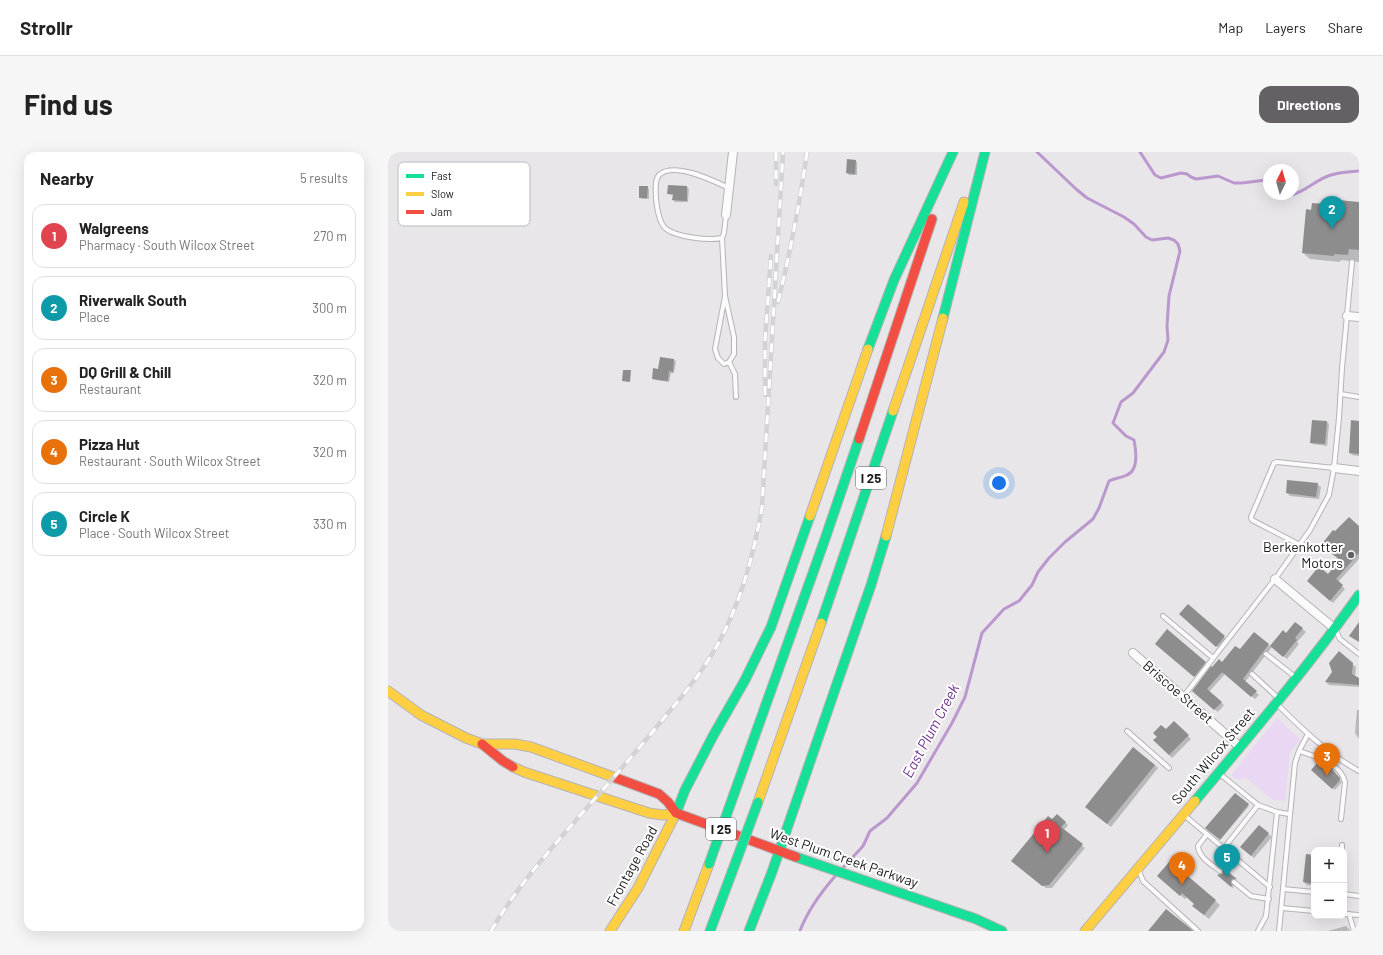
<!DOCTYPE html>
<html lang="en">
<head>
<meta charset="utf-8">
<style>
  :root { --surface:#fff; --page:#f6f6f6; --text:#222; --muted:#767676; --line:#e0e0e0; --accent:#636164 }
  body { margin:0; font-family:Barlow,sans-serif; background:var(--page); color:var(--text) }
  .controls { position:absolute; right:12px; bottom:12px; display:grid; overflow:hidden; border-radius:8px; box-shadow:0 4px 16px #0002 }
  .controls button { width:36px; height:36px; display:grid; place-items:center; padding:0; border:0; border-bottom:1px solid var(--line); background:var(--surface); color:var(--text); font:20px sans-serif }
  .compass { position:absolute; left:875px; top:12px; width:36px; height:36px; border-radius:50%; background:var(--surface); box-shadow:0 4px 16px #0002; rotate:5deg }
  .you { position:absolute; left:611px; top:331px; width:14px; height:14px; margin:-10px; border:3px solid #fff; border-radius:50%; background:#1a73e8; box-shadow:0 0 0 6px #1a73e833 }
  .badge { display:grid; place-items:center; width:26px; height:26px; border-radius:50%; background:var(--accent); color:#fff; font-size:13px; font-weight:700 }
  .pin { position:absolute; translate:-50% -33px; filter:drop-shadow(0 1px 2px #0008) }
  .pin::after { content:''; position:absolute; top:21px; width:14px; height:12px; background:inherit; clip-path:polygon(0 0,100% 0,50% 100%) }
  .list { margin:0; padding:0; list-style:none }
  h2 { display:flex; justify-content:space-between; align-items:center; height:52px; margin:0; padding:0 16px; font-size:17px }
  h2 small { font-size:13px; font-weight:400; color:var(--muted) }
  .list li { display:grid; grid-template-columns:26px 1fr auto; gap:12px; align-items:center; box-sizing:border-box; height:64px; margin:0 8px 8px; padding:0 8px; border:1px solid var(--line); border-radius:12px }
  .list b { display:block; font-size:15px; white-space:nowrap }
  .list p { margin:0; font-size:13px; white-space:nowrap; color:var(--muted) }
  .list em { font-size:13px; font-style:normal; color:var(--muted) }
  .map { position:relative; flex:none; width:971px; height:779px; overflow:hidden; border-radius:12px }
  header { display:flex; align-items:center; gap:24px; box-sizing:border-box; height:56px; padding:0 20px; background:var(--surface); border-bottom:1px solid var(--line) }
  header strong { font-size:19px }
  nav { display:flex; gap:22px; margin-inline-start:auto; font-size:14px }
  .intro { display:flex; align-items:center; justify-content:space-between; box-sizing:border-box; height:96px; padding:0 24px }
  h1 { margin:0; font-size:28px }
  .button { padding:10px 18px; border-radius:12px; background:var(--accent); color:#fff; font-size:14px; font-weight:700 }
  main { display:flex; gap:24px; padding:0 24px }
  aside { flex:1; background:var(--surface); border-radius:12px; box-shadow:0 4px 16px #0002 }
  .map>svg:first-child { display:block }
  .green { fill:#e9d7f3 }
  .shadow { fill:#0003 }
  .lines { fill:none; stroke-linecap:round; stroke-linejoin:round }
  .stream { stroke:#ba98ce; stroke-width:3 }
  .building { fill:#8d8d8e }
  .lane-casing { stroke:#b5b3b5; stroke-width:6 }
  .street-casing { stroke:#b5b3b5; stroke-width:10 }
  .fast-casing { stroke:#b5b3b5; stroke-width:11 }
  .slow-casing { stroke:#b5b3b5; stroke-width:11 }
  .jam-casing { stroke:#b5b3b5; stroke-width:11 }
  .lane { stroke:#fcfbfc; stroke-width:4 }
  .street { stroke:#fcfbfc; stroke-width:8 }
  .fast { stroke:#16e098; stroke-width:9 }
  .slow { stroke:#ffcf43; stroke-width:9 }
  .jam { stroke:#f24e42; stroke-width:9 }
  .rail-casing { stroke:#d3d2d4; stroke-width:4.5 }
  .rail { stroke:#fff; stroke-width:3; stroke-dasharray:9; stroke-linecap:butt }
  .fast-bridge-casing { stroke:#b5b3b5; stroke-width:11; stroke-linecap:butt }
  .fast-bridge { stroke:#16e098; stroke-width:9 }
  .poi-dot { fill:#636164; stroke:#fff; stroke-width:1.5 }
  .labels { text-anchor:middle; stroke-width:4; stroke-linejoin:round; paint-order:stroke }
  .shield { fill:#fff; stroke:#5f5f60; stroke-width:1 }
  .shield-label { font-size:13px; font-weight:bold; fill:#1b1a1c }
  .poi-label { font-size:14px; fill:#1b1a1c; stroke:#fff; text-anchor:end }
  .street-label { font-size:14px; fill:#1b1a1c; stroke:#fff }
  .water-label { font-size:15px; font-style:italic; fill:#723490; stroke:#fff }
  .key { fill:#fff; stroke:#bbbabb; stroke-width:1 }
  .key-label { font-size:11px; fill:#1b1a1c }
</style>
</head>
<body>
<header>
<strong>Strollr</strong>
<nav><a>Map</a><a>Layers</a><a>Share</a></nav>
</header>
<div class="intro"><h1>Find us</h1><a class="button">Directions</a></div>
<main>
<aside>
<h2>Nearby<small>5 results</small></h2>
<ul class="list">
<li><span class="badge" style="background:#e0444e">1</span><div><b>Walgreens</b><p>Pharmacy · South Wilcox Street</p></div><em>270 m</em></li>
<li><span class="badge" style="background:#0f9aa8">2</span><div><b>Riverwalk South</b><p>Place</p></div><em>300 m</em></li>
<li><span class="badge" style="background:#e8710a">3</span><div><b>DQ Grill &amp; Chill</b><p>Restaurant</p></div><em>320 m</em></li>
<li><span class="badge" style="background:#e8710a">4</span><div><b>Pizza Hut</b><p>Restaurant · South Wilcox Street</p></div><em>320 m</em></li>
<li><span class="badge" style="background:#0f9aa8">5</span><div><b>Circle K</b><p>Place · South Wilcox Street</p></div><em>330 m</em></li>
</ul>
</aside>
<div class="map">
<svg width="971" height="779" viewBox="0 0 971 779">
  <rect width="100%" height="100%" fill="#e8e6e9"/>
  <!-- green -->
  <path class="green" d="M 889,566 L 913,588 L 902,600 L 897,649 L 885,648 L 858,626 L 849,628 L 843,623 Z"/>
  <!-- shadow -->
  <g class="shadow">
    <path d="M 467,9 L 469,10 L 469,23 L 461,23 L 459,21 Z"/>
    <path d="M 259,35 L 261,37 L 261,47 L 254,47 L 252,45 Z"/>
    <path d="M 299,35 L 301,37 L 300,50 L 287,50 L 285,48 L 286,43 L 282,43 L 280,41 Z"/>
    <path d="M 971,51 L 971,110 L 953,108 L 952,110 L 922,107 L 915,101 L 924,59 L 940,53 Z"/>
    <path d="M 286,208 L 288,209 L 286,221 L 283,221 L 281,230 L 267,228 L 265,226 L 271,218 Z"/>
    <path d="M 971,269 L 971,304 L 964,303 L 962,301 Z"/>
    <path d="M 939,270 L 941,272 L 939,294 L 925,292 L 923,291 Z"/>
    <path d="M 929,332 L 933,335 L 931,347 L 902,344 L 899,341 Z"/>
    <path d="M 971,376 L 971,407 L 950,430 L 957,437 L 945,451 L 923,432 L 940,423 L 953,409 L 937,396 L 947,381 Z"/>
    <path d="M 800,453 L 839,488 L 832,497 L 795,465 Z"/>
    <path d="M 908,471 L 918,480 L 909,490 L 911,492 L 899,507 L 884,495 L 857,530 L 871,543 L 867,547 L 837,522 L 821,540 L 836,553 L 830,560 L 808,542 L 834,511 L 852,499 L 866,481 L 882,494 L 895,479 L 899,482 Z"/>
    <path d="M 771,495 L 817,511 L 820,514 L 810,527 Z"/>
    <path d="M 964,512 L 968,515 L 967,525 L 971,527 L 971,535 L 941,533 L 938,530 Z"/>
    <path d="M 969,558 L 971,558 L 971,587 L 967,581 Z"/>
    <path d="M 786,570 L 803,587 L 784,606 L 766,588 Z"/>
    <path d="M 767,613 L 770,616 L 723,675 L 702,658 Z"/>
    <path d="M 942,617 L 954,630 L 947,638 L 924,618 L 938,618 Z"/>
    <path d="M 847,642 L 861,654 L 833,687 L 819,676 Z"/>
    <path d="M 664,669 L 677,670 L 680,673 L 676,678 L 697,696 L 664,736 L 658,736 L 628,712 Z"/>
    <path d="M 871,674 L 884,685 L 866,706 L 857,698 Z"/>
    <path d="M 926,704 L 926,734 L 919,733 L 916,730 Z"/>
    <path d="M 782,711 L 832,753 L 821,767 L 810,758 L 807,752 L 799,745 L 797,747 L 775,729 Z"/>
    <path d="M 836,718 L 850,730 L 847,730 L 845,734 L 846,737 L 833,726 L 836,722 Z"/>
    <path d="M 958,774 L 963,779 L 940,779 Z"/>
  </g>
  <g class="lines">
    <!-- stream -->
    <g class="stream">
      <path d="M 752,0 L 767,23 L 773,26 L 793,21 L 799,22 L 803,25 L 808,27 L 830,24 L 846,31 L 854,31 L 878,28 L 881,30"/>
      <path d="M 891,42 C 908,49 925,29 940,24 C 950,20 960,20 971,19"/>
      <path d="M 454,717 L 475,694 L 482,679 L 499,666 L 529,631 L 564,571 L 577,545 L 594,481 L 616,457 L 631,449 L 644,433 L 650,420 L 661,406 L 677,390 L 705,367 L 711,356 L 721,329 C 727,326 733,326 739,323 C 751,318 748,298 746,288 L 738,284 L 725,271 L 733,250 L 745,241 L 776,200 L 780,188 L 779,174 L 781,144 L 792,99 L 790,92 L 786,88 L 780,86 L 764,88 L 758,85 L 746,72 L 736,65 L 699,46 L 688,37 L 649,0"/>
      <path d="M 412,779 C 420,757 434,739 449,722"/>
    </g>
  </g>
  <!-- building -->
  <g class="building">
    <path d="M 459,7 L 468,8 L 467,22 L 458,21 Z"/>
    <path d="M 280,33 L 299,34 L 299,49 L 284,48 L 285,42 L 279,42 Z"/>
    <path d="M 251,34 L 260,34 L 259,46 L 251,46 Z"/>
    <path d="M 940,47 L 971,50 L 971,98 L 961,97 L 960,103 L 946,102 L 946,104 L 914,101 L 918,57 L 923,58 L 924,51 L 939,52 Z"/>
    <path d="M 272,205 L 286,207 L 285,220 L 281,219 L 280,229 L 264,227 L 265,216 L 270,217 Z"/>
    <path d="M 235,218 L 243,218 L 242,230 L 234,229 Z"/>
    <path d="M 924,268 L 939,269 L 937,292 L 922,291 Z"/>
    <path d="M 963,268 L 971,269 L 971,302 L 961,301 Z"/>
    <path d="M 899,328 L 930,331 L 928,345 L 898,341 Z"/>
    <path d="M 961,365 L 971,374 L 971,401 L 948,427 L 955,433 L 942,449 L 919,429 L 931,414 L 940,422 L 952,408 L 933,393 L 945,378 L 947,379 Z"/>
    <path d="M 800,452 L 837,484 L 828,495 L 791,462 Z"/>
    <path d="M 907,470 L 915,476 L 907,486 L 909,488 L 895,505 L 882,494 L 895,478 L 898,481 Z"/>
    <path d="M 971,470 L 971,490 L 961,484 Z"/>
    <path d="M 779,477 L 818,510 L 806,525 L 767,492 Z"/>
    <path d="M 866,480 L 881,492 L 855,527 L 869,539 L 863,545 L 834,520 L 819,537 L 834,550 L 826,558 L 804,539 L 823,514 L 824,515 L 831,507 L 834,510 L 847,494 L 852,497 Z"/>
    <path d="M 951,499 L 965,511 L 964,522 L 971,526 L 971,533 L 937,530 L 944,520 L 941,511 Z"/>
    <path d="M 786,569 L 801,583 L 781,603 L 765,588 L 769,585 L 765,581 L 773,573 L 778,577 Z"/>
    <path d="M 745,595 L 767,613 L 719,672 L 697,655 Z"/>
    <path d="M 930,610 L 938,617 L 940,615 L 943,616 L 952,626 L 952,628 L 944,637 L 923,618 Z"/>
    <path d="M 847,641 L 861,652 L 832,688 L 817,676 Z"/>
    <path d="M 669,662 L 678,670 L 673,675 L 695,692 L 661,733 L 654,734 L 623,709 L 660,664 L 664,667 Z"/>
    <path d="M 871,673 L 881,681 L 863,704 L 852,695 Z"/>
    <path d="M 918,702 L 926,703 L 926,732 L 915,730 Z"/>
    <path d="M 782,709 L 828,748 L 816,763 L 804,754 L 806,752 L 794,741 L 792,744 L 769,724 Z"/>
    <path d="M 835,716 L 849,727 L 844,728 L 843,730 L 844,733 L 843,735 L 829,723 L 835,721 Z"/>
    <path d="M 778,757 L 802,776 L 805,779 L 760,779 Z"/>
  </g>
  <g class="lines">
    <defs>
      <g id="lane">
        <path d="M 338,63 L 336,81 L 334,86 C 321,89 287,85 277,76 C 271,70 269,56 268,47 C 268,40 266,29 271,23 C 286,9 326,29 341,36"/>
        <path d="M 334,86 L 337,144 L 346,185 L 346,202 L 341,210 L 336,212 L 330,206 L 327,197 L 337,144"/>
        <path d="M 341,210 L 347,222 L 348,245"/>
        <path d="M 953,242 L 971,245"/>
        <path d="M 912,393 L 864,368 L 863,365 L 886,311 L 889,310 L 946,316"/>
        <path d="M 775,464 L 825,506"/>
        <path d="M 948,479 L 952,487 L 971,502"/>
        <path d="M 878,502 L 906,524"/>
        <path d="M 864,522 L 889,545"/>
        <path d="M 795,545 L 887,427 L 922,378 L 941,343 L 946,316 L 951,266 L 954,216 L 964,110"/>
        <path d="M 889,552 C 914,577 940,602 971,619"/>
        <path d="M 739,579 L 781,616"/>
        <path d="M 911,599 C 926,604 953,611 957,630 L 953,667"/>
        <path d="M 832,622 L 870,653 L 889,660 L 901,662"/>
        <path d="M 796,663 L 882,735"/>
        <path d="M 819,682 L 810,694 C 811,706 823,712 832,719"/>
        <path d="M 836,696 L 870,653"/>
        <path d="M 954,698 L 954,693"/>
        <path d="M 751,719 L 755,729 L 810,779"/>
        <path d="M 846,730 L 863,744 L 881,747"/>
        <path d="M 895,737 L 926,740"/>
        <path d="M 956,742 L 971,744"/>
        <path d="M 894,756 L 926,759"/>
        <path d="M 956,762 L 971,763"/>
        <path d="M 961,762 L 966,779"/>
        <path d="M 870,779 L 878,764 L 889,660"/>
        <path d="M 891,779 L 907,611 L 911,599 L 920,582"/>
      </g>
      <g id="street">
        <path d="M 338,63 L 345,0"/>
        <path d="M 959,164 L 971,165"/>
        <path d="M 946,316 L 971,319"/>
        <path d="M 887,427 L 947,477"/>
        <path d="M 745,501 L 852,595"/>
      </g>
      <g id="fast">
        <path d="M 555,166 L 597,0"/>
        <path d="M 480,197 L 506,128 L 565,0"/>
        <path d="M 433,471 L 505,259"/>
        <path d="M 346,642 L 437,387 L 471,287"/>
        <path d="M 807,649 C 863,582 920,515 971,443"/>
        <path d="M 288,661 L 297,638 L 325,584 L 357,528 L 383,475 L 422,364"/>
        <path d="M 408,705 L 588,767 L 614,779"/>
        <path d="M 322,779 L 344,720"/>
        <path d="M 361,779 L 384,720 L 483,433 L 498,384"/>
      </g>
      <g id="slow">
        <path d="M 505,259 L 576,50"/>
        <path d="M 422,364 L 480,197"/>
        <path d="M 498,384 L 555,166"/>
        <path d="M 0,539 L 33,563 L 78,586 L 94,592 L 127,592 L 143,595 L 228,626"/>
        <path d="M 125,615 L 136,620 L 261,661 L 275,663 L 288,661"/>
        <path d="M 370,650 L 433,471"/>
        <path d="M 222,779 L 250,736 L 288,661"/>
        <path d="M 296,779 L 321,712"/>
        <path d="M 697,779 L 807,649"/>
      </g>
      <g id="jam">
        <path d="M 471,287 L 544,67"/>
        <path d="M 94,592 L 115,609 L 125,615"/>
        <path d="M 228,626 L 271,642 L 280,650 L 288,661 L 408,705"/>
      </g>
    </defs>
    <!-- lane casing -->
    <use href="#lane" class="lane-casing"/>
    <!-- street casing -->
    <use href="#street" class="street-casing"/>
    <!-- fast casing -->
    <use href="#fast" class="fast-casing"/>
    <!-- slow casing -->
    <use href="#slow" class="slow-casing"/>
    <!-- jam casing -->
    <use href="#jam" class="jam-casing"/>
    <!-- lane -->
    <use href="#lane" class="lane"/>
    <!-- street -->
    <use href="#street" class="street"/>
    <!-- fast -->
    <use href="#fast" class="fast"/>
    <!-- slow -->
    <use href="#slow" class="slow"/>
    <!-- jam -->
    <use href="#jam" class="jam"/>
    <defs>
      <g id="rail">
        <path d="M 388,0 L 388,32"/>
        <path d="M 390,150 C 402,101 412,50 419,0"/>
        <path d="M 377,243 L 377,188 L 383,104"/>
        <path d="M 103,779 C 127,738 158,702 189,667 C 220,632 251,597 280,561 C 298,540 316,517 330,492 C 353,450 366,402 374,355 L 395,0"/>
      </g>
    </defs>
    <!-- rail casing -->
    <use href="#rail" class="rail-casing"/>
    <!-- rail -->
    <use href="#rail" class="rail"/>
    <defs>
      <g id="fast-bridge">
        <path d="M 321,712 L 346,642"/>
        <path d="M 344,720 L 370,650"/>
      </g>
    </defs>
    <!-- fast-bridge casing -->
    <use href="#fast-bridge" class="fast-bridge-casing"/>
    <!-- fast-bridge -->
    <use href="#fast-bridge" class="fast-bridge"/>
  </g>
  <!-- markers -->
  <circle class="poi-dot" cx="963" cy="403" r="4"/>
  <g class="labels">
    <!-- shield labels -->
    <g class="shield">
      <rect x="468" y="315" width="30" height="22" rx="3"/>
      <rect x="318" y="666" width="30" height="22" rx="3"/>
    </g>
    <g class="shield-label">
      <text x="483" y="331">I 25</text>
      <text x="333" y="682">I 25</text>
    </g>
    <!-- poi labels -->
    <g class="poi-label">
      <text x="955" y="400">Berkenkotter<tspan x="955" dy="16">Motors</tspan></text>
    </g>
    <!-- street labels -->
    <g class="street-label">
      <text transform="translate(790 540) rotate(41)" y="5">Briscoe Street</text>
      <text transform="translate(825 604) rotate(-50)" y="5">South Wilcox Street</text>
      <text transform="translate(456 706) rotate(19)" y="5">West Plum Creek Parkway</text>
      <text transform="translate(244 714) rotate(-61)" y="5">Frontage Road</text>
    </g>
    <!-- water labels -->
    <g class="water-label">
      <text transform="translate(543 579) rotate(-62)" y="5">East Plum Creek</text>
    </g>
  </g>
  <!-- legend -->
  <rect x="10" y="10" width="132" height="64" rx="6" class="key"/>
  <rect x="18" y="22" width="18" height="4" fill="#16e098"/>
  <rect x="18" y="40" width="18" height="4" fill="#ffcf43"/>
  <rect x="18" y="58" width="18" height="4" fill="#f24e42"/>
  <g class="key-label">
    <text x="43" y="28">Fast</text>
    <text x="43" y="46">Slow</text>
    <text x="43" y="64">Jam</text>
  </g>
</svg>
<div class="controls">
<button>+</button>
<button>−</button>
</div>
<svg class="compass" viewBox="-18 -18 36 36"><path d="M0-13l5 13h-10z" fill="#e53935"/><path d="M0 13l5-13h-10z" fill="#767676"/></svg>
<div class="you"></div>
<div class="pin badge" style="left:659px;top:701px;background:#e0444e">1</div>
<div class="pin badge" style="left:944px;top:77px;background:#0f9aa8">2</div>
<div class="pin badge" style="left:939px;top:624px;background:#e8710a">3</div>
<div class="pin badge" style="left:794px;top:733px;background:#e8710a">4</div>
<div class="pin badge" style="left:839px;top:725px;background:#0f9aa8">5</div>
</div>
</main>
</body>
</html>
